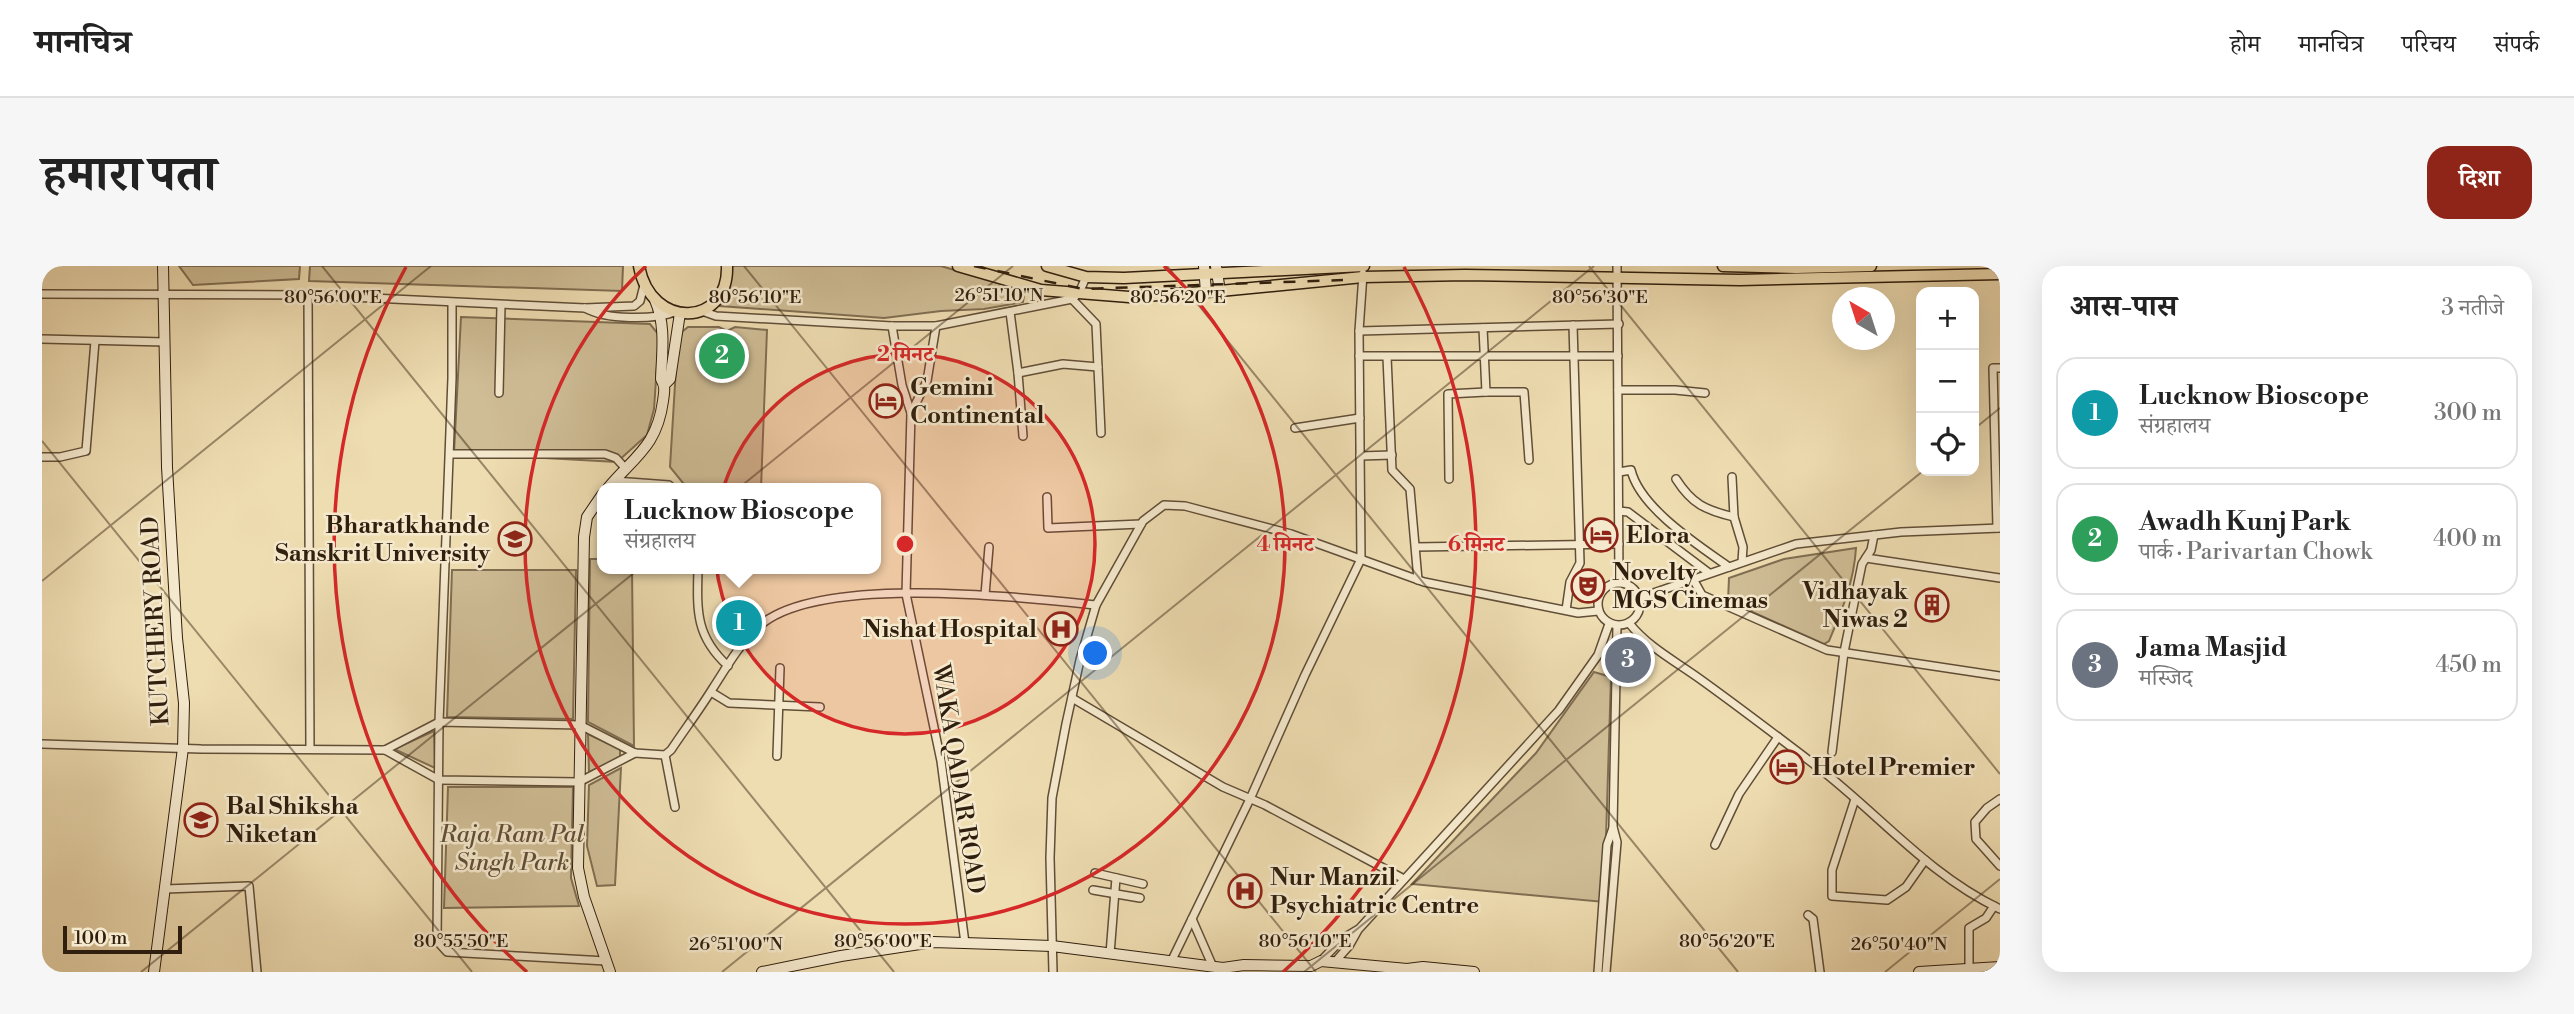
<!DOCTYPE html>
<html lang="hi">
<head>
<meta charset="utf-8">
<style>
  :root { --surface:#fff; --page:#f6f6f6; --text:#222; --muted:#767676; --line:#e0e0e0; --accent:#8f2418 }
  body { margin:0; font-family:"Libre Bodoni","Noto Serif Devanagari",serif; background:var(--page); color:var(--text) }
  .controls { position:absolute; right:21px; top:21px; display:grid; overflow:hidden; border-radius:14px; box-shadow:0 7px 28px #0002 }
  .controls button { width:63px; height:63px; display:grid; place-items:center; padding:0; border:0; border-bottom:2px solid var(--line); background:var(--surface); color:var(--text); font:35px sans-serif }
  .compass { position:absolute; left:1790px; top:21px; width:63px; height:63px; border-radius:50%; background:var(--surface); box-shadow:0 7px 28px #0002; rotate:321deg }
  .scale { position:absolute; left:21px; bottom:18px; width:119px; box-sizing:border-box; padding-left:7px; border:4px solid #301f0e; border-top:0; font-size:19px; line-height:24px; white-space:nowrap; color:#301f0e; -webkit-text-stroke:5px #f5e9cd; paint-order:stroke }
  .you { position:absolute; left:1054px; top:388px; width:24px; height:24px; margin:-18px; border:5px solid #fff; border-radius:50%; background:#1a73e8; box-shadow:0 0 0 10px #1a73e833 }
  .badge { display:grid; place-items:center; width:46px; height:46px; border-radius:50%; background:var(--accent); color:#fff; font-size:23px; font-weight:700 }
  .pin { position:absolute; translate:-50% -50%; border:4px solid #fff; box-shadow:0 2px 7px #0006 }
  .popup { position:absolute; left:555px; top:217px; width:284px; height:91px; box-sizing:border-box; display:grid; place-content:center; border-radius:14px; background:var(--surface); filter:drop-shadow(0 2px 5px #0005); font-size:23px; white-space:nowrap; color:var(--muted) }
  .popup b { font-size:26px; color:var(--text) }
  .popup::after { content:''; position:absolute; left:50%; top:100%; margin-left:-14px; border:14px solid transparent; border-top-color:var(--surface) }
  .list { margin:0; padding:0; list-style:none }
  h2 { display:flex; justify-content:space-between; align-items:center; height:91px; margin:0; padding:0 28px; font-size:30px }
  h2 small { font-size:23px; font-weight:400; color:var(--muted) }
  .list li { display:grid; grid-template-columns:46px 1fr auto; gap:21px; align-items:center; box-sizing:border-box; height:112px; margin:0 14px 14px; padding:0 14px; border:2px solid var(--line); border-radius:21px }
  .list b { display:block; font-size:26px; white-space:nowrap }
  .list p { margin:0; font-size:23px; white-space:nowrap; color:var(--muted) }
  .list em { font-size:23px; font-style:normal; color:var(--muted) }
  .icon { flex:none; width:38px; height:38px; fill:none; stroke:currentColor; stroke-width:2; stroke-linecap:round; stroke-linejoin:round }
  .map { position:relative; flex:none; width:1958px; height:706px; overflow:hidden; border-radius:21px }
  header { display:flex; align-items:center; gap:42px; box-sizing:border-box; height:98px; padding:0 35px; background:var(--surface); border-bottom:2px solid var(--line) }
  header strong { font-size:33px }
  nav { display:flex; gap:38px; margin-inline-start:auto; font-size:24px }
  .intro { display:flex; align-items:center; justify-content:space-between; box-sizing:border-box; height:168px; padding:0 42px }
  h1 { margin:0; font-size:49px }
  .button { padding:18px 32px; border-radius:21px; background:var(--accent); color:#fff; font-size:24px; font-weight:700 }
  main { display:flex; gap:42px; padding:0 42px }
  aside { flex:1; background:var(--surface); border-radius:21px; box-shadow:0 7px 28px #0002 }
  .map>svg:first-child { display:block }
  .green { fill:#cfbd96; stroke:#806e52; stroke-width:2 }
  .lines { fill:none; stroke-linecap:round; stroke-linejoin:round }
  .street-casing { stroke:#604e37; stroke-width:10 }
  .secondary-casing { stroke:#301f0e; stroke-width:12 }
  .primary-casing { stroke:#301f0e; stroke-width:13 }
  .street { stroke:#f5e9cd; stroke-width:7 }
  .secondary { stroke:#f5e9cd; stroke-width:10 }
  .primary { stroke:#efddb2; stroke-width:10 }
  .rail { stroke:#301f0e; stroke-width:2.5; stroke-dasharray:12 12; stroke-linecap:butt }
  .ticks { fill:none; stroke:#301f0e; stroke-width:2; stroke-opacity:0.45 }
  .ring { fill:none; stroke:#d62828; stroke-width:3.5 }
  .labels { text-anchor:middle; stroke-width:5; stroke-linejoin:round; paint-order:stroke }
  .poi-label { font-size:24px; font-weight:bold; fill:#301f0e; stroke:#f5e9cd; text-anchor:start }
  .street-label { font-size:24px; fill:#301f0e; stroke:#f5e9cd }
  .park-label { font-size:24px; font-style:italic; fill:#604e37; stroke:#f5e9cd }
  .ticks-label { font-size:18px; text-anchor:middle; fill:#301f0e; stroke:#f5e9cd; stroke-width:5; stroke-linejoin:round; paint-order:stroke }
  .centre { fill:#d62828; stroke:#f5e9cd; stroke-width:3.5 }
  .ring-label { font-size:21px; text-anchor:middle; font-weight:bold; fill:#d62828; stroke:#f5e9cd; stroke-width:5; stroke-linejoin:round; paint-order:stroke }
</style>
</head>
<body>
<header>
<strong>मानचित्र</strong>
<nav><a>होम</a><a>मानचित्र</a><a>परिचय</a><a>संपर्क</a></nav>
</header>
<div class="intro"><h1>हमारा पता</h1><a class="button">दिशा</a></div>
<main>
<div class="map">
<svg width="1958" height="706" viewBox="0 0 1958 706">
  <rect width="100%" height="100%" fill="#efddb2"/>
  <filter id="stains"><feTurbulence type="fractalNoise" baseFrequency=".00286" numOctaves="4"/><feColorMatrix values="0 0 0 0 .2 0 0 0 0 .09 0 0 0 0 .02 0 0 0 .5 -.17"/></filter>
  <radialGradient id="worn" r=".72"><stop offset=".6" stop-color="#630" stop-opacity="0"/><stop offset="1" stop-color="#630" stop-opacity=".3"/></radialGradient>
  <!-- green -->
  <g class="green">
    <path d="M 137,0 L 258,0 L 257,13 L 151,19 Z"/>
    <path d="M 268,0 L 581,0 L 580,25 L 267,15 Z"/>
    <path d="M 689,0 L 899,0 L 983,25 L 981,36 L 942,43 L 899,45 L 842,52 L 678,40 L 687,24 Z"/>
    <path d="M 419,51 L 608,58 L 617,69 L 612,143 L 605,169 L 575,196 L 412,187 Z"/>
    <path d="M 646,61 L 677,61 L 685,65 L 693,61 L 725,64 L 719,222 L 645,222 L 628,201 L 636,69 Z"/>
    <path d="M 1814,282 C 1812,316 1800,344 1787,375 L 1782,378 L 1686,335 L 1687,312 L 1742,293 Z"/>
    <path d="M 548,293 L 560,293 L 560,303 L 590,303 L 592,480 L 546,456 Z"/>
    <path d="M 410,304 L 534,304 L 531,453 L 405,451 Z"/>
    <path d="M 1552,406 L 1569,411 L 1562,636 L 1370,618 L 1494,487 Z"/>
    <path d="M 392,465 L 393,502 L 352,483 Z"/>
    <path d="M 546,468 L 578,483 L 578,492 L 547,506 Z"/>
    <path d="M 579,502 L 573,619 L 555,620 L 545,580 L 547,519 Z"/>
    <path d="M 406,521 L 531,521 L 529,612 L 537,640 L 402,642 Z"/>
  </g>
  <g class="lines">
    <defs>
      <g id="street">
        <path d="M 1575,0 L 1577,316"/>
        <path d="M 0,28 L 266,29 L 543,42 L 592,40 L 598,35 L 602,19"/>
        <path d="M 266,29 L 268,483"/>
        <path d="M 1030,33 L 1054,58 L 1059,167"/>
        <path d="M 410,37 L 410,112 L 397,456 L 395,675 L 405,686 L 564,695"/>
        <path d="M 543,42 C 564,54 611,54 633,46"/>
        <path d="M 660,45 L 674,50 L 850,60 L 894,60 L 1030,33 L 1037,27 L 1044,11"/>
        <path d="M 968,46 L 976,107"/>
        <path d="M 850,60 L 860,119 L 869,147 L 864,328 L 899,495 L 923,677"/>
        <path d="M 1441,62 L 1444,126 L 1482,126 L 1487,194"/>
        <path d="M 1317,65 L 1577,58"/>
        <path d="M 0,73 L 123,76"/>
        <path d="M 1317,90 L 1576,90"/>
        <path d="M 1345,91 L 1350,204 L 1368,223 L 1376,314"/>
        <path d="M 1576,124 L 1633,124 L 1663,127"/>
        <path d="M 457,127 L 459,39"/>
        <path d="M 869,147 L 885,115 L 894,60"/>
        <path d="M 1253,162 L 1318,152"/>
        <path d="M 981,170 L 976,107 L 1021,98 L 1056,101"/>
        <path d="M 408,188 L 563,188 L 574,192 L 584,203"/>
        <path d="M 1318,190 L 1350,189"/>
        <path d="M 0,191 L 18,191 L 44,185 L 53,75"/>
        <path d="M 1577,206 L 1589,204 C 1598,242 1656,279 1687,301"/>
        <path d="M 1690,211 L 1692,251 L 1701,281 L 1700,296"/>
        <path d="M 1407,213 L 1406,128 L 1444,126"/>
        <path d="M 1634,213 C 1650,238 1663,244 1692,251"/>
        <path d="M 573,215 L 627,219 L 629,222"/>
        <path d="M 1005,231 L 1006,262 L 1099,258"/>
        <path d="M 1577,245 L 1586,246 L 1667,307"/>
        <path d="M 1955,262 L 1951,102 L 1958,102"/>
        <path d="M 1374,281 L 1577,278"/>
        <path d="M 1824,292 L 1958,312"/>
        <path d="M 656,303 C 655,344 653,370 686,400"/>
        <path d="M 1651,313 L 1660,329 L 1785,384 L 1958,410"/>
        <circle cx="1577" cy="338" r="21"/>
        <path d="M 943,329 L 947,281"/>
        <path d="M 1597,332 L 1754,278 L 1859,266 L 1958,262"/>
        <path d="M 1524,344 L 1528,316 L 1538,297 L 1531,59"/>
        <path d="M 1587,357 C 1606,381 1633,395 1658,413 C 1697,441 1735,470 1773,499 C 1835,546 1886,609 1958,643"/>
        <path d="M 669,426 L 687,437 L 778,441"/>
        <path d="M 1030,432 L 1181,521 L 1223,539 L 1362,613"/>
        <path d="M 0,478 L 159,483 L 343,484 L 397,456 L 538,459 L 593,487 L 623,489 L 629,484 C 643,463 658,443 671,422 C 684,402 697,379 715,362 C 771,307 978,331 1054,339"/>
        <path d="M 343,484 L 397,514 L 537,516 L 593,487"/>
        <path d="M 1790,486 L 1802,386 L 1820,298 L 1829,284 L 1832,269"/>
        <path d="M 623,489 L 633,541"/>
        <path d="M 735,490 L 738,402"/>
        <path d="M 1813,533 L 1790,604 L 1790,630 L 1845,634 L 1864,621 L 1883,594"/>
        <path d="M 1958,533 L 1945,542 L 1933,556 L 1934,573 L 1958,600"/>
        <path d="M 1673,579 L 1697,528 L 1736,471"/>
        <path d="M 1053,607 L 1101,618"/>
        <path d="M 123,623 L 207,620 L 215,706"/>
        <path d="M 1051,624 L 1098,632"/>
        <path d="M 1766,649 L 1771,653 L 1778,706"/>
        <path d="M 1150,653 L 1171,701"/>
        <path d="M 1068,688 L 1074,612"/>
        <path d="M 1279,695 L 1300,673 L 1315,664"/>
        <path d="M 1129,696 L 1208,533 L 1263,409 L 1319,293 L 1317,65 L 1321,8"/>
        <path d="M 1292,697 L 1307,680 L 1316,664 L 1517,444 L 1556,389 L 1567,358"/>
        <path d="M 0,703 L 2,706"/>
        <path d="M 1011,706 L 1008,592 L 1010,532 L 1024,458 L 1038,394 L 1054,339 L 1101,255 L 1122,239 L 1143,240 L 1249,268 L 1382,316 L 1536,347 L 1556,345"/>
        <path d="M 1556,706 L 1565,579 L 1571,562"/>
        <path d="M 1564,706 L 1575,576 L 1571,561 L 1575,360"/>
        <path d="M 1927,706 L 1927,662 L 1944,652 L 1952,640"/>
      </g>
      <g id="secondary">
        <path d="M 1162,0 L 1164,26"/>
        <path d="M 1174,0 L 1178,25"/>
        <path d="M 622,119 L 628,113 L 638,47"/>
        <path d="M 566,222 C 593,190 615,180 621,135 C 622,127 624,121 619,113 C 620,87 624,59 613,34"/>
        <path d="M 560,229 L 545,251 L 542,271 L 536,602 L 542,631 L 568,706"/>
        <path d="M 112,706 L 141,482 L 142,437 L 135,372 L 125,201 L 121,0"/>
        <path d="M 720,706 L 799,690 L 891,676 L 1010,680 L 1181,702 L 1202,699 L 1269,700 L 1279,695 L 1365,703 L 1381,701 L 1432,706"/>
        <path d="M 1877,706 L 1958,701"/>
      </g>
      <g id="primary">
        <path d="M 597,0 C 609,65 687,61 685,0"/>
        <path d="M 916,0 L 999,24 L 1087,31 L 1178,25 L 1321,11 L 1423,9 L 1698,14 L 1958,8"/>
        <path d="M 1005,0 L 1044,11 L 1082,12 L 1322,0"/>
        <path d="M 1681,0 L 1754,2 L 1829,0"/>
      </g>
    </defs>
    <!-- street casing -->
    <use href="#street" class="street-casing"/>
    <!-- secondary casing -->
    <use href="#secondary" class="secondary-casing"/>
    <!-- primary casing -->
    <use href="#primary" class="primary-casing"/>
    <!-- street -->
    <use href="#street" class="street"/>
    <!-- secondary -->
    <use href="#secondary" class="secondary"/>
    <!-- primary -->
    <use href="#primary" class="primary"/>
    <!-- rail -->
    <path class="rail" d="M 932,0 L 1041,23 L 1301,14"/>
  </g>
  <!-- ticks -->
  <path class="ticks" d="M 280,0 L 852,706M 702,0 L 1274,706M 1125,0 L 1696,706M 1547,0 L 1958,508M 1932,163 L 1958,142M 0,175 L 430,706M 0,315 L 389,0M 0,697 L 7,706M 99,706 L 971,0M 680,706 L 1552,0M 1262,706 L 1881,205M 1843,706 L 1958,613"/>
  <!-- distance rings -->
  <circle cx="863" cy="278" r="190" fill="#d62828" fill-opacity=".12"/>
  <g class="ring">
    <circle cx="863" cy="278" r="190"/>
    <path d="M1122 0A380 380 0 1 1 604 0"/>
    <path d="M485 706A571 571 0 0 1 364 1M1362 1A571 571 0 0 1 1241 706"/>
  </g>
  <!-- icons -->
  <defs>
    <symbol id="hotel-ring" viewBox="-11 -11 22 22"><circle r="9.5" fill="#f5e9cd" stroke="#8f2418" stroke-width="1.5"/><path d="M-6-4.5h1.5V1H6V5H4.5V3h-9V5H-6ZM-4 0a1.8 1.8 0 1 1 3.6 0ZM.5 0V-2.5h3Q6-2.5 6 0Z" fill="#8f2418"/></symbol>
    <symbol id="university-ring" viewBox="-11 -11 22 22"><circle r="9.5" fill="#f5e9cd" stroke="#8f2418" stroke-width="1.5"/><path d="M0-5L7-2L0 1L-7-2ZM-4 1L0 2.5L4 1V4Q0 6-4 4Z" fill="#8f2418"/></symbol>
    <symbol id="theatre-ring" viewBox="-11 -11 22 22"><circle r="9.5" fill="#f5e9cd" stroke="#8f2418" stroke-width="1.5"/><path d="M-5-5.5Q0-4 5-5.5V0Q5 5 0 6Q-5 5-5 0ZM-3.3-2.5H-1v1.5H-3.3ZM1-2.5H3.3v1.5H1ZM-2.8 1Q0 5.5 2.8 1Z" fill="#8f2418"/></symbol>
    <symbol id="building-ring" viewBox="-11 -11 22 22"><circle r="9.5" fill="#f5e9cd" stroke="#8f2418" stroke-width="1.5"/><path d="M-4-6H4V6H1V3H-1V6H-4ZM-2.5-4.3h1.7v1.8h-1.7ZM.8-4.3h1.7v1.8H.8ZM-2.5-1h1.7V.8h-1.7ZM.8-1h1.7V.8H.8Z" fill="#8f2418"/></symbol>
    <symbol id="hospital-ring" viewBox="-11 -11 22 22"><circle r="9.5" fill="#f5e9cd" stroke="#8f2418" stroke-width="1.5"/><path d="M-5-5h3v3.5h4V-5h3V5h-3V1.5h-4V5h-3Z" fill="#8f2418"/></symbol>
    <symbol id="school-ring" viewBox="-11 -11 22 22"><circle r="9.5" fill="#f5e9cd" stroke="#8f2418" stroke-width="1.5"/><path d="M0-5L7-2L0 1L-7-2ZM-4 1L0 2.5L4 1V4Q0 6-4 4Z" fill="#8f2418"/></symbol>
  </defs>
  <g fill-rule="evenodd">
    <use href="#hotel-ring" x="825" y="116" width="38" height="38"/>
    <use href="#hotel-ring" x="1540" y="250" width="38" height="38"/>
    <use href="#university-ring" x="454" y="254" width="38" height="38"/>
    <use href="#theatre-ring" x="1527" y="301" width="38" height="38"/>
    <use href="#building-ring" x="1871" y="320" width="38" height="38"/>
    <use href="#hospital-ring" x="1000" y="344" width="38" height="38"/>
    <use href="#hotel-ring" x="1726" y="482" width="38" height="38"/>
    <use href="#school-ring" x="140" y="535" width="38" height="38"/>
    <use href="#hospital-ring" x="1184" y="606" width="38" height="38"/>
  </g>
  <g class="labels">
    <!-- poi labels -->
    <g class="poi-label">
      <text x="868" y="129">Gemini<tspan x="868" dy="28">Continental</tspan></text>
      <text x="448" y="267" text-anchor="end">Bharatkhande<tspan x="448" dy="28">Sanskrit University</tspan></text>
      <text x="1584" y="277">Elora</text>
      <text x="1570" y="314">Novelty<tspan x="1570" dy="28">MGS Cinemas</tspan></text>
      <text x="1866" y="333" text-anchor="end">Vidhayak<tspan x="1866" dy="28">Niwas 2</tspan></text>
      <text x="995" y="371" text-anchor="end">Nishat Hospital</text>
      <text x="1770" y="509">Hotel Premier</text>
      <text x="184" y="548">Bal Shiksha<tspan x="184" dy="28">Niketan</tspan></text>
      <text x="1228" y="619">Nur Manzil<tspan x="1228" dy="28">Psychiatric Centre</tspan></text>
    </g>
    <!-- street labels -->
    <g class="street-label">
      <text transform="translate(113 355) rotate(-93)" y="8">KUTCHERY ROAD</text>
      <text transform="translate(917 513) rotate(81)" y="8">WAKA QADAR ROAD</text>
    </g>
    <!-- park labels -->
    <g class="park-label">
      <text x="470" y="576">Raja Ram Pal<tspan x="470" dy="28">Singh Park</tspan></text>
    </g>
  </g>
  <g class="ticks-label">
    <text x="957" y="35">26°51'10"N</text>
    <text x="291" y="37">80°56'00"E</text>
    <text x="713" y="37">80°56'10"E</text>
    <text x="1136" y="37">80°56'20"E</text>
    <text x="1558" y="37">80°56'30"E</text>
    <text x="419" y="681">80°55'50"E</text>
    <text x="841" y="681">80°56'00"E</text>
    <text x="1263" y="681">80°56'10"E</text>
    <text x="1685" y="681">80°56'20"E</text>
    <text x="694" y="684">26°51'00"N</text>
    <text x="1857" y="684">26°50'40"N</text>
  </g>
  <circle cx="863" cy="278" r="10" class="centre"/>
  <g class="ring-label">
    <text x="863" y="95">2 मिनट</text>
    <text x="1243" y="285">4 मिनट</text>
    <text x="1434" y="285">6 मिनट</text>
  </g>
  <rect width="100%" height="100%" filter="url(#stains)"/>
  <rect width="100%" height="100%" fill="url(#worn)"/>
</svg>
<div class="controls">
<button>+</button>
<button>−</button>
<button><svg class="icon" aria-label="locate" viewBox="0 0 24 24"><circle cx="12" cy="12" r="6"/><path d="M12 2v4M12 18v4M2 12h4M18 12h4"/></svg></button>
</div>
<svg class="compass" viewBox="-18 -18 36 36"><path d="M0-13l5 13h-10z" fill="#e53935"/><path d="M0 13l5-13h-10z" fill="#767676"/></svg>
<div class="scale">100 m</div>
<div class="you"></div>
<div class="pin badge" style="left:697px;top:357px;background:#0f9aa8">1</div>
<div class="popup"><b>Lucknow Bioscope</b>संग्रहालय</div>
<div class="pin badge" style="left:680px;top:90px;background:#2e9e5b">2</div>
<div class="pin badge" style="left:1586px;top:394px;background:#6b7280">3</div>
</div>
<aside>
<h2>आस-पास<small>3 नतीजे</small></h2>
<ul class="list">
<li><span class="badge" style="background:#0f9aa8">1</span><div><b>Lucknow Bioscope</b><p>संग्रहालय</p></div><em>300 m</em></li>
<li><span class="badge" style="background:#2e9e5b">2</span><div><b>Awadh Kunj Park</b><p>पार्क · Parivartan Chowk</p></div><em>400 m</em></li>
<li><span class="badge" style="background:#6b7280">3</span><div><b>Jama Masjid</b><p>मस्जिद</p></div><em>450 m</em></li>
</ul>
</aside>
</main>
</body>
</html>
